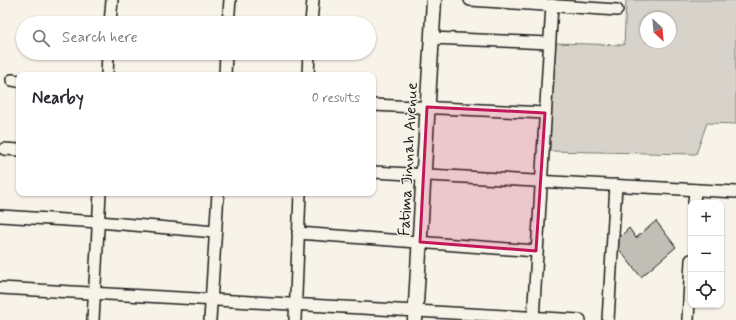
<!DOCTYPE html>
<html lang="en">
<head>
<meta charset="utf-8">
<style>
  :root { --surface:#fff; --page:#f2f2f3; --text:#2b2b33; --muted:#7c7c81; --line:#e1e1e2 }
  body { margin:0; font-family:Mynerve,sans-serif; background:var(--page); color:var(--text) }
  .controls { position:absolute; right:12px; bottom:12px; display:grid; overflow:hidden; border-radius:8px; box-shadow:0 1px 3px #0004 }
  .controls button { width:36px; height:36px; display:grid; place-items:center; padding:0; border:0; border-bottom:1px solid var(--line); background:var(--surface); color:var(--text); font:20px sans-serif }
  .compass { position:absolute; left:640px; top:12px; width:36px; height:36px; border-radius:50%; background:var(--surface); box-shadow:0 1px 3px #0004; rotate:154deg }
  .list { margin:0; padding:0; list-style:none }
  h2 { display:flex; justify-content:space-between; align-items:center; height:52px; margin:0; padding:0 16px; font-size:17px }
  h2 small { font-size:13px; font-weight:400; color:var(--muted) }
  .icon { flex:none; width:22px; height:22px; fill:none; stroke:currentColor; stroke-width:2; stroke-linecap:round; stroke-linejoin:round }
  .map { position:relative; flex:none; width:736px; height:320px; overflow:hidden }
  .search { position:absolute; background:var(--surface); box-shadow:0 1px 3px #0004; left:16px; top:16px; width:360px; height:44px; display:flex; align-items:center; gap:10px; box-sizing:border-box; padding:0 14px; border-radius:22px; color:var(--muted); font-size:15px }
  .panel { position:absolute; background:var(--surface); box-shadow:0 1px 3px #0004; left:16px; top:72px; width:360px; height:124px; border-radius:8px }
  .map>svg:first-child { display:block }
  .green { fill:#d7d3cb; stroke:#7a7874; fill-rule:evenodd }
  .building { fill:#c0beb5; stroke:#1c1c1c }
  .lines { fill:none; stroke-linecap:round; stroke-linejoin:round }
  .minor-casing { stroke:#1c1c1c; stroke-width:14 }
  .major-casing { stroke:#1c1c1c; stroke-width:17 }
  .minor { stroke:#f7f3e8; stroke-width:11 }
  .major { stroke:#f7f3e8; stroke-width:14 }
  .marked { fill:#c2185b; fill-opacity:0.2; stroke:#c2185b; stroke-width:3; stroke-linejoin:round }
  .labels { text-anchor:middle; stroke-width:3; stroke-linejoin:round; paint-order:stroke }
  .street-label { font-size:16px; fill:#1c1c1c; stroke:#f7f3e8 }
</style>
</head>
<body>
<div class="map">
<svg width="736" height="320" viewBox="0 0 736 320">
  <rect width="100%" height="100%" fill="#f7f3e8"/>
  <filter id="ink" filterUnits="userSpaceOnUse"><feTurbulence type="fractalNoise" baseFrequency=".025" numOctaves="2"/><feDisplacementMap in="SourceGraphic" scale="8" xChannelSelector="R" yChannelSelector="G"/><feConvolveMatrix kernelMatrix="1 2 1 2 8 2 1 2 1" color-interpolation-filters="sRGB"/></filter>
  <g filter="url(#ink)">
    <!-- green -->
    <path class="green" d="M 626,0 L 736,0 L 736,124 L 707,123 L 696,154 L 548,151 L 553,43 L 624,45 ZM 646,18 L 670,18 L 670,42 L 646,42 Z"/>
    <!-- building -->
    <path class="building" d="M 656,221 L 676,247 L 641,277 L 614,243 L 629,228 L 636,238 Z"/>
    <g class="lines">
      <defs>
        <g id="minor">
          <path d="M 470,0 L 617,10"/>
          <path d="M 110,23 L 112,0"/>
          <path d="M 228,23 L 230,0"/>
          <path d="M 311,23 L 313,0"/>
          <path d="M 431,38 L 549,43"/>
          <path d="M 107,75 L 108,53"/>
          <path d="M 225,75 L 226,53"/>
          <path d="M 308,75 L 309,53"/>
          <path d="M 12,80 L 19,81"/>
          <path d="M 373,105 L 545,113"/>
          <path d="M 4,149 L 19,150"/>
          <path d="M 373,172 L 736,192"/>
          <path d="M 694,203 L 695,190"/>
          <path d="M 0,216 L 99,222 L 215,232"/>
          <path d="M 298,233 L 536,251"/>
          <path d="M 0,288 L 580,320"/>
          <path d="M 93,320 L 100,193"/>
          <path d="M 210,320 L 218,193"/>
          <path d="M 295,320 L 300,193"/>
          <path d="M 533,320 L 552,5"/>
          <path d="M 608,320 L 616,185"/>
          <path d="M 688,320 L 691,260"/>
        </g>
        <path id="major" d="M 415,320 L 434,0"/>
      </defs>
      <!-- minor casing -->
      <use href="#minor" class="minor-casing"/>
      <!-- major casing -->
      <use href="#major" class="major-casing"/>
      <!-- minor -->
      <use href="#minor" class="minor"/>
      <!-- major -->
      <use href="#major" class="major"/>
    </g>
  </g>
  <!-- marked area -->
  <path class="marked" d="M 427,107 L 545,113 L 536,251 L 420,242 Z"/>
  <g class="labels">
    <!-- street labels -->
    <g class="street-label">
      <text transform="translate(407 159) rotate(-87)" y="6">Fatima Jinnah Avenue</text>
    </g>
  </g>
</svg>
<div class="controls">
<button>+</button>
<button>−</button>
<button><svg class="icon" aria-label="locate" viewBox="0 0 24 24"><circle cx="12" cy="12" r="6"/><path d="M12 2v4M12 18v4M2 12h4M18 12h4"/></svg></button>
</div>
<svg class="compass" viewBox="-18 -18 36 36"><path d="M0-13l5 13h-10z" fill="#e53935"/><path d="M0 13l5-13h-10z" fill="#7c7c81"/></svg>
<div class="search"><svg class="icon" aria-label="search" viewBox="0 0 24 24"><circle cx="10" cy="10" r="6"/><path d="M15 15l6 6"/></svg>Search here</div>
<section class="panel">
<h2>Nearby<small>0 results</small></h2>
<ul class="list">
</ul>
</section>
</div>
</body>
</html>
